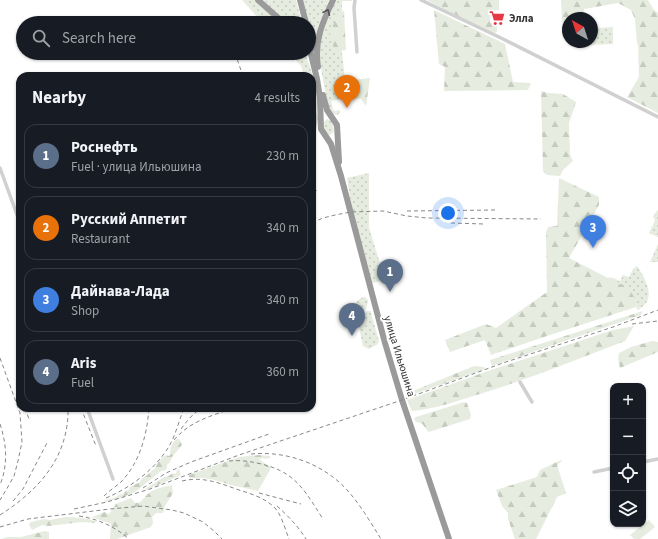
<!DOCTYPE html>
<html lang="en">
<head>
<meta charset="utf-8">
<style>
  :root { --surface:#171b24; --page:#20242c; --text:#f1f3f6; --muted:#9ea1a6; --line:#363941; --accent:#e63946 }
  body { margin:0; font-family:"Source Sans 3",sans-serif; background:var(--page); color:var(--text) }
  .controls { position:absolute; right:12px; bottom:12px; display:grid; overflow:hidden; border-radius:8px; box-shadow:0 1px 3px #0004 }
  .controls button { width:36px; height:36px; display:grid; place-items:center; padding:0; border:0; border-bottom:1px solid var(--line); background:var(--surface); color:var(--text); font:20px sans-serif }
  .compass { position:absolute; left:562px; top:12px; width:36px; height:36px; border-radius:50%; background:var(--surface); box-shadow:0 1px 3px #0004; rotate:321deg }
  .you { position:absolute; left:448px; top:213px; width:14px; height:14px; margin:-10px; border:3px solid #fff; border-radius:50%; background:#1a73e8; box-shadow:0 0 0 6px #1a73e833 }
  .badge { display:grid; place-items:center; width:26px; height:26px; border-radius:50%; background:var(--accent); color:#fff; font-size:13px; font-weight:700 }
  .pin { position:absolute; translate:-50% -33px; filter:drop-shadow(0 1px 2px #0008) }
  .pin::after { content:''; position:absolute; top:21px; width:14px; height:12px; background:inherit; clip-path:polygon(0 0,100% 0,50% 100%) }
  .list { margin:0; padding:0; list-style:none }
  h2 { display:flex; justify-content:space-between; align-items:center; height:52px; margin:0; padding:0 16px; font-size:17px }
  h2 small { font-size:13px; font-weight:400; color:var(--muted) }
  .list li { display:grid; grid-template-columns:26px 1fr auto; gap:12px; align-items:center; box-sizing:border-box; height:64px; margin:0 8px 8px; padding:0 8px; border:1px solid var(--line); border-radius:12px }
  .list b { display:block; font-size:15px; white-space:nowrap }
  .list p { margin:0; font-size:13px; white-space:nowrap; color:var(--muted) }
  .list em { font-size:13px; font-style:normal; color:var(--muted) }
  .icon { flex:none; width:22px; height:22px; fill:none; stroke:currentColor; stroke-width:2; stroke-linecap:round; stroke-linejoin:round }
  .map { position:relative; flex:none; width:658px; height:539px; overflow:hidden }
  .search { position:absolute; background:var(--surface); box-shadow:0 1px 3px #0004; left:16px; top:16px; width:300px; height:44px; display:flex; align-items:center; gap:10px; box-sizing:border-box; padding:0 14px; border-radius:22px; color:var(--muted); font-size:15px }
  .panel { position:absolute; background:var(--surface); box-shadow:0 1px 3px #0004; left:16px; top:72px; width:300px; height:340px; border-radius:12px }
  .map>svg:first-child { display:block }
  .grass { fill:url(#grass-dots) }
  .forest { fill:url(#forest-firs) }
  .garden { fill:#e6ecdf }
  .lines { fill:none; stroke-linecap:round; stroke-linejoin:round }
  .street { stroke:#d0d0d0; stroke-width:3.5 }
  .highway { stroke:#9a9a9a; stroke-width:6 }
  .rail { stroke:#888; stroke-width:1; stroke-dasharray:4 3; stroke-linecap:butt }
  .oneway { stroke:#525252 }
  .labels { text-anchor:middle; stroke-width:4; stroke-linejoin:round; paint-order:stroke }
  .poi-label { font-size:11px; font-weight:bold; fill:#333; stroke:#fff; text-anchor:start }
  .street-label { font-size:11px; fill:#333; stroke:#fff }
</style>
</head>
<body>
<div class="map">
<svg width="658" height="539" viewBox="0 0 658 539">
  <defs>
    <pattern id="grass-dots" width="8" height="8" patternUnits="userSpaceOnUse"><rect width="8" height="8" fill="#e6ecdf"/><path d="M2 2h.1M6 6h.1" fill="none" stroke="#c6cbc0" stroke-width="1.8" stroke-linecap="round"/></pattern>
    <pattern id="forest-firs" width="22" height="20" patternUnits="userSpaceOnUse"><rect width="22" height="20" fill="#e6ecdf"/><path d="M5 1l3.5 6h-7zM16 11l3.5 6h-7z" fill="#c6cbc0"/></pattern>
  </defs>
  <rect width="100%" height="100%" fill="#fff"/>
  <!-- grass -->
  <g class="grass">
    <path d="M 242,0 L 255,0 L 281,23 L 263,23 Z"/>
    <path d="M 263,0 L 296,0 L 302,23 L 288,23 Z"/>
    <path d="M 302,0 L 329,0 C 322,16 314,32 315,50 C 310,42 309,32 309,23 L 307,23 Z"/>
    <path d="M 336,0 L 352,0 L 352,1 L 342,1 L 342,53 L 347,98 L 331,101 L 333,110 L 334,111 L 340,110 L 340,113 L 337,115 L 333,114 L 329,109 C 325,86 315,54 322,32 C 325,21 331,10 336,0 Z"/>
    <path d="M 613,27 L 613,44 L 590,45 L 590,42 L 592,42 L 592,36 L 598,35 L 598,28 Z"/>
    <path d="M 290,53 L 305,53 C 310,67 316,83 317,99 C 318,103 317,107 317,111 C 317,119 320,126 312,131 L 312,76 L 290,76 L 301,73 L 303,71 L 301,66 Z"/>
    <path d="M 327,119 C 333,121 335,128 333,133 L 329,135 C 324,132 323,127 324,122 Z"/>
    <path d="M 369,173 L 369,228 L 385,279 L 373,283 L 370,282 L 351,205 L 347,178 Z"/>
    <path d="M 658,210 L 658,237 L 649,233 L 655,221 L 653,216 Z"/>
    <path d="M 658,244 L 658,262 L 650,262 Z"/>
    <path d="M 637,266 L 638,267 C 643,276 654,292 646,303 C 644,306 640,308 638,310 L 636,307 L 637,301 L 620,284 L 610,277 L 620,281 L 623,275 L 629,277 L 633,269 Z"/>
    <path d="M 365,297 L 368,300 C 368,311 359,317 350,320 L 350,319 L 351,318 L 351,316 L 359,314 L 359,312 L 357,312 L 356,311 L 355,303 L 361,298 Z"/>
    <path d="M 367,311 L 371,311 L 371,313 L 379,341 L 378,344 L 369,349 L 363,346 L 358,323 L 359,320 Z"/>
  </g>
  <!-- forest -->
  <g class="forest">
    <path d="M 427,0 L 499,0 L 499,10 L 490,11 L 490,22 L 497,26 L 497,32 L 494,33 L 469,22 Z"/>
    <path d="M 561,0 L 648,0 L 654,10 L 658,13 L 658,113 L 627,97 L 639,77 L 638,43 L 637,44 L 635,19 L 631,10 L 618,3 L 584,9 L 585,18 L 568,18 L 568,37 L 563,37 Z"/>
    <path d="M 434,10 L 505,44 L 513,82 L 531,83 L 528,90 L 444,91 L 445,67 L 439,64 Z"/>
    <path d="M 344,11 L 346,50 L 335,51 L 330,34 L 338,12 Z"/>
    <path d="M 370,78 L 366,106 L 361,99 L 343,97 L 344,81 Z"/>
    <path d="M 541,91 L 548,93 L 563,94 L 576,102 L 569,123 L 570,155 L 573,161 L 563,170 L 560,176 L 547,175 L 543,171 Z"/>
    <path d="M 559,178 L 599,197 L 599,205 L 569,258 L 608,278 L 610,277 L 620,284 L 626,285 L 637,301 L 636,307 L 550,335 L 491,355 L 485,340 L 450,352 L 445,340 L 486,324 L 496,328 L 547,292 L 546,232 L 548,227 L 557,226 Z"/>
    <path d="M 643,311 L 641,315 L 492,366 L 490,360 Z"/>
    <path d="M 634,326 L 625,341 C 578,359 531,378 483,393 C 460,400 436,409 412,411 L 407,400 L 488,371 L 613,330 Z"/>
    <path d="M 652,341 L 658,342 L 658,352 L 620,368 L 618,359 L 619,353 L 631,347 Z"/>
    <path d="M 474,366 L 484,367 L 485,369 L 406,397 L 406,395 L 408,393 Z"/>
    <path d="M 464,402 L 467,403 L 471,415 L 470,419 L 429,432 C 423,427 425,423 416,422 L 414,419 L 416,417 Z"/>
    <path d="M 177,439 L 179,439 L 182,445 L 172,457 L 170,462 L 167,465 L 167,468 L 166,470 L 161,471 L 135,492 L 118,499 L 104,502 L 104,501 L 109,499 L 114,498 L 120,494 L 121,495 L 123,494 L 125,491 L 129,490 L 130,487 L 140,482 C 142,478 143,478 146,476 C 149,474 151,470 155,469 C 156,464 162,457 166,455 L 169,456 L 171,454 C 169,449 172,442 177,439 Z"/>
    <path d="M 259,455 L 270,456 L 270,458 C 266,460 263,457 259,459 L 271,468 L 258,491 L 231,485 L 215,480 L 204,478 L 189,478 L 189,475 L 239,457 Z"/>
    <path d="M 561,460 L 562,461 L 557,465 L 566,493 L 557,497 L 536,539 L 515,539 L 508,519 L 508,513 L 502,506 L 496,490 L 537,477 L 540,470 Z"/>
    <path d="M 179,469 L 181,475 L 151,488 L 146,490 L 145,489 L 164,477 L 167,477 L 173,473 L 176,474 L 177,470 Z"/>
    <path d="M 172,485 L 173,493 L 165,506 L 163,513 L 156,513 L 152,517 L 153,523 L 151,527 L 117,539 L 110,539 L 111,524 L 92,517 L 105,512 L 109,514 L 116,504 L 131,498 L 135,503 L 139,503 C 143,500 145,496 149,493 C 155,488 165,487 172,485 Z"/>
    <path d="M 66,517 C 76,517 85,518 95,521 L 96,523 L 82,522 L 48,526 L 42,525 L 32,530 L 29,524 L 31,522 L 44,519 L 50,520 Z"/>
    <path d="M 45,531 L 49,532 L 49,539 L 1,539 L 8,537 L 21,537 Z"/>
  </g>
  <!-- garden -->
  <path class="garden" d="M 649,520 L 655,527 L 640,539 L 634,539 L 630,535 Z"/>
  <g class="lines">
    <!-- street -->
    <g class="street">
      <path d="M 355,0 L 354,8 L 357,52"/>
      <path d="M 421,0 L 501,38 L 658,117"/>
      <path d="M 312,103 L 316,118 L 314,131"/>
      <path d="M 0,168 L 20,223"/>
      <path d="M 520,382 L 532,402"/>
      <path d="M 87,408 L 113,479"/>
      <path d="M 643,462 L 658,459"/>
      <path d="M 594,472 L 613,468"/>
    </g>
    <!-- highway -->
    <g class="highway">
      <path d="M 258,0 L 284,23"/>
      <path d="M 300,0 L 306,23"/>
      <path d="M 309,37 L 312,49"/>
      <path d="M 309,46 L 317,79 L 320,98 L 321,129 L 331,144 L 341,176 L 385,343 L 402,400 L 449,539"/>
      <path d="M 318,67 C 314,41 322,23 333,0"/>
      <path d="M 323,95 L 327,110 L 337,125 L 339,162"/>
    </g>
    <!-- rail -->
    <g class="rail">
      <path d="M 235,53 L 243,76"/>
      <path d="M 312,196 L 317,190"/>
      <path d="M 407,211 L 495,210"/>
      <path d="M 312,223 L 323,218 L 335,215 L 351,212 L 383,211 L 407,216 L 427,218 L 541,219"/>
      <path d="M 451,223 L 484,224"/>
      <path d="M 632,324 L 658,321"/>
      <path d="M 0,358 L 20,413 L 22,442 L 18,461 L 14,476 L 9,485 L 0,500"/>
      <path d="M 25,408 L 29,419"/>
      <path d="M 81,408 L 96,446"/>
      <path d="M 0,424 C 7,445 8,465 0,485"/>
      <path d="M 181,429 C 187,421 193,413 202,408"/>
      <path d="M 174,440 C 190,421 211,416 234,408"/>
      <path d="M 251,454 C 283,451 315,461 339,482 C 356,497 369,520 381,539"/>
      <path d="M 229,461 C 238,460 248,461 257,463 C 295,471 303,488 323,519"/>
      <path d="M 182,481 C 203,476 219,483 239,490 C 252,494 265,498 275,508 C 282,516 285,529 289,539"/>
      <path d="M 143,488 L 166,473 L 191,462 L 269,434"/>
      <path d="M 259,493 L 301,504"/>
      <path d="M 104,496 C 109,491 115,487 121,482 C 140,462 147,435 149,408"/>
      <path d="M 106,498 C 130,488 154,470 168,448 C 175,437 179,421 184,408"/>
      <path d="M 13,501 L 23,489 L 48,441"/>
      <path d="M 277,506 C 288,516 298,526 306,539"/>
      <path d="M 74,509 L 107,502 L 150,489 L 239,455 L 402,400 L 503,363 L 613,327 L 658,310"/>
      <path d="M 0,515 C 39,490 69,457 68,408"/>
      <path d="M 79,516 C 98,519 114,526 129,539"/>
      <path d="M 0,527 L 28,519 L 110,509 L 143,506 L 172,510 L 184,513 L 203,522 L 214,531 L 222,539"/>
    </g>
  </g>
  <!-- one-way arrows -->
  <defs><path id="oneway-chevron" d="M-2-3.5L2.5 0L-2 3.5" fill="none" stroke-width="1.6" stroke-linecap="round" stroke-linejoin="round"/></defs>
  <use class="oneway" href="#oneway-chevron" transform="translate(327 12) rotate(-66)"/>
  <!-- icons -->
  <defs>
    <symbol id="supermarket-bare" viewBox="-9 -9 18 18"><path d="M-6-5.5h2.5l.6 2H6L4.5 2H-2.5L-4.4-4H-6ZM-1.5 3.2a1.3 1.3 0 1 0 .1 0ZM3 3.2a1.3 1.3 0 1 0 .1 0Z" fill="#e63946" stroke="#fff" stroke-width="2.5" paint-order="stroke"/></symbol>
  </defs>
  <g fill-rule="evenodd">
    <use href="#supermarket-bare" x="486" y="7" width="22" height="22"/>
  </g>
  <g class="labels">
    <!-- poi labels -->
    <g class="poi-label">
      <text x="509" y="22">Элла</text>
    </g>
    <!-- street labels -->
    <g class="street-label">
      <text transform="translate(400 356) rotate(73)" y="4">улица Ильюшина</text>
    </g>
  </g>
</svg>
<div class="controls">
<button>+</button>
<button>−</button>
<button><svg class="icon" aria-label="locate" viewBox="0 0 24 24"><circle cx="12" cy="12" r="6"/><path d="M12 2v4M12 18v4M2 12h4M18 12h4"/></svg></button>
<button><svg class="icon" aria-label="layers" viewBox="0 0 24 24"><path d="M12 4l9 5-9 5-9-5zM3 14l9 5 9-5"/></svg></button>
</div>
<svg class="compass" viewBox="-18 -18 36 36"><path d="M0-13l5 13h-10z" fill="#e53935"/><path d="M0 13l5-13h-10z" fill="#9ea1a6"/></svg>
<div class="you"></div>
<div class="pin badge" style="left:390px;top:292px;background:#5c6f8a">1</div>
<div class="pin badge" style="left:347px;top:108px;background:#e8710a">2</div>
<div class="pin badge" style="left:593px;top:248px;background:#3f7fe0">3</div>
<div class="pin badge" style="left:352px;top:336px;background:#5c6f8a">4</div>
<div class="search"><svg class="icon" aria-label="search" viewBox="0 0 24 24"><circle cx="10" cy="10" r="6"/><path d="M15 15l6 6"/></svg>Search here</div>
<section class="panel">
<h2>Nearby<small>4 results</small></h2>
<ul class="list">
<li><span class="badge" style="background:#5c6f8a">1</span><div><b>Роснефть</b><p>Fuel · улица Ильюшина</p></div><em>230 m</em></li>
<li><span class="badge" style="background:#e8710a">2</span><div><b>Русский Аппетит</b><p>Restaurant</p></div><em>340 m</em></li>
<li><span class="badge" style="background:#3f7fe0">3</span><div><b>Дайнава-Лада</b><p>Shop</p></div><em>340 m</em></li>
<li><span class="badge" style="background:#5c6f8a">4</span><div><b>Aris</b><p>Fuel</p></div><em>360 m</em></li>
</ul>
</section>
</div>
</body>
</html>
